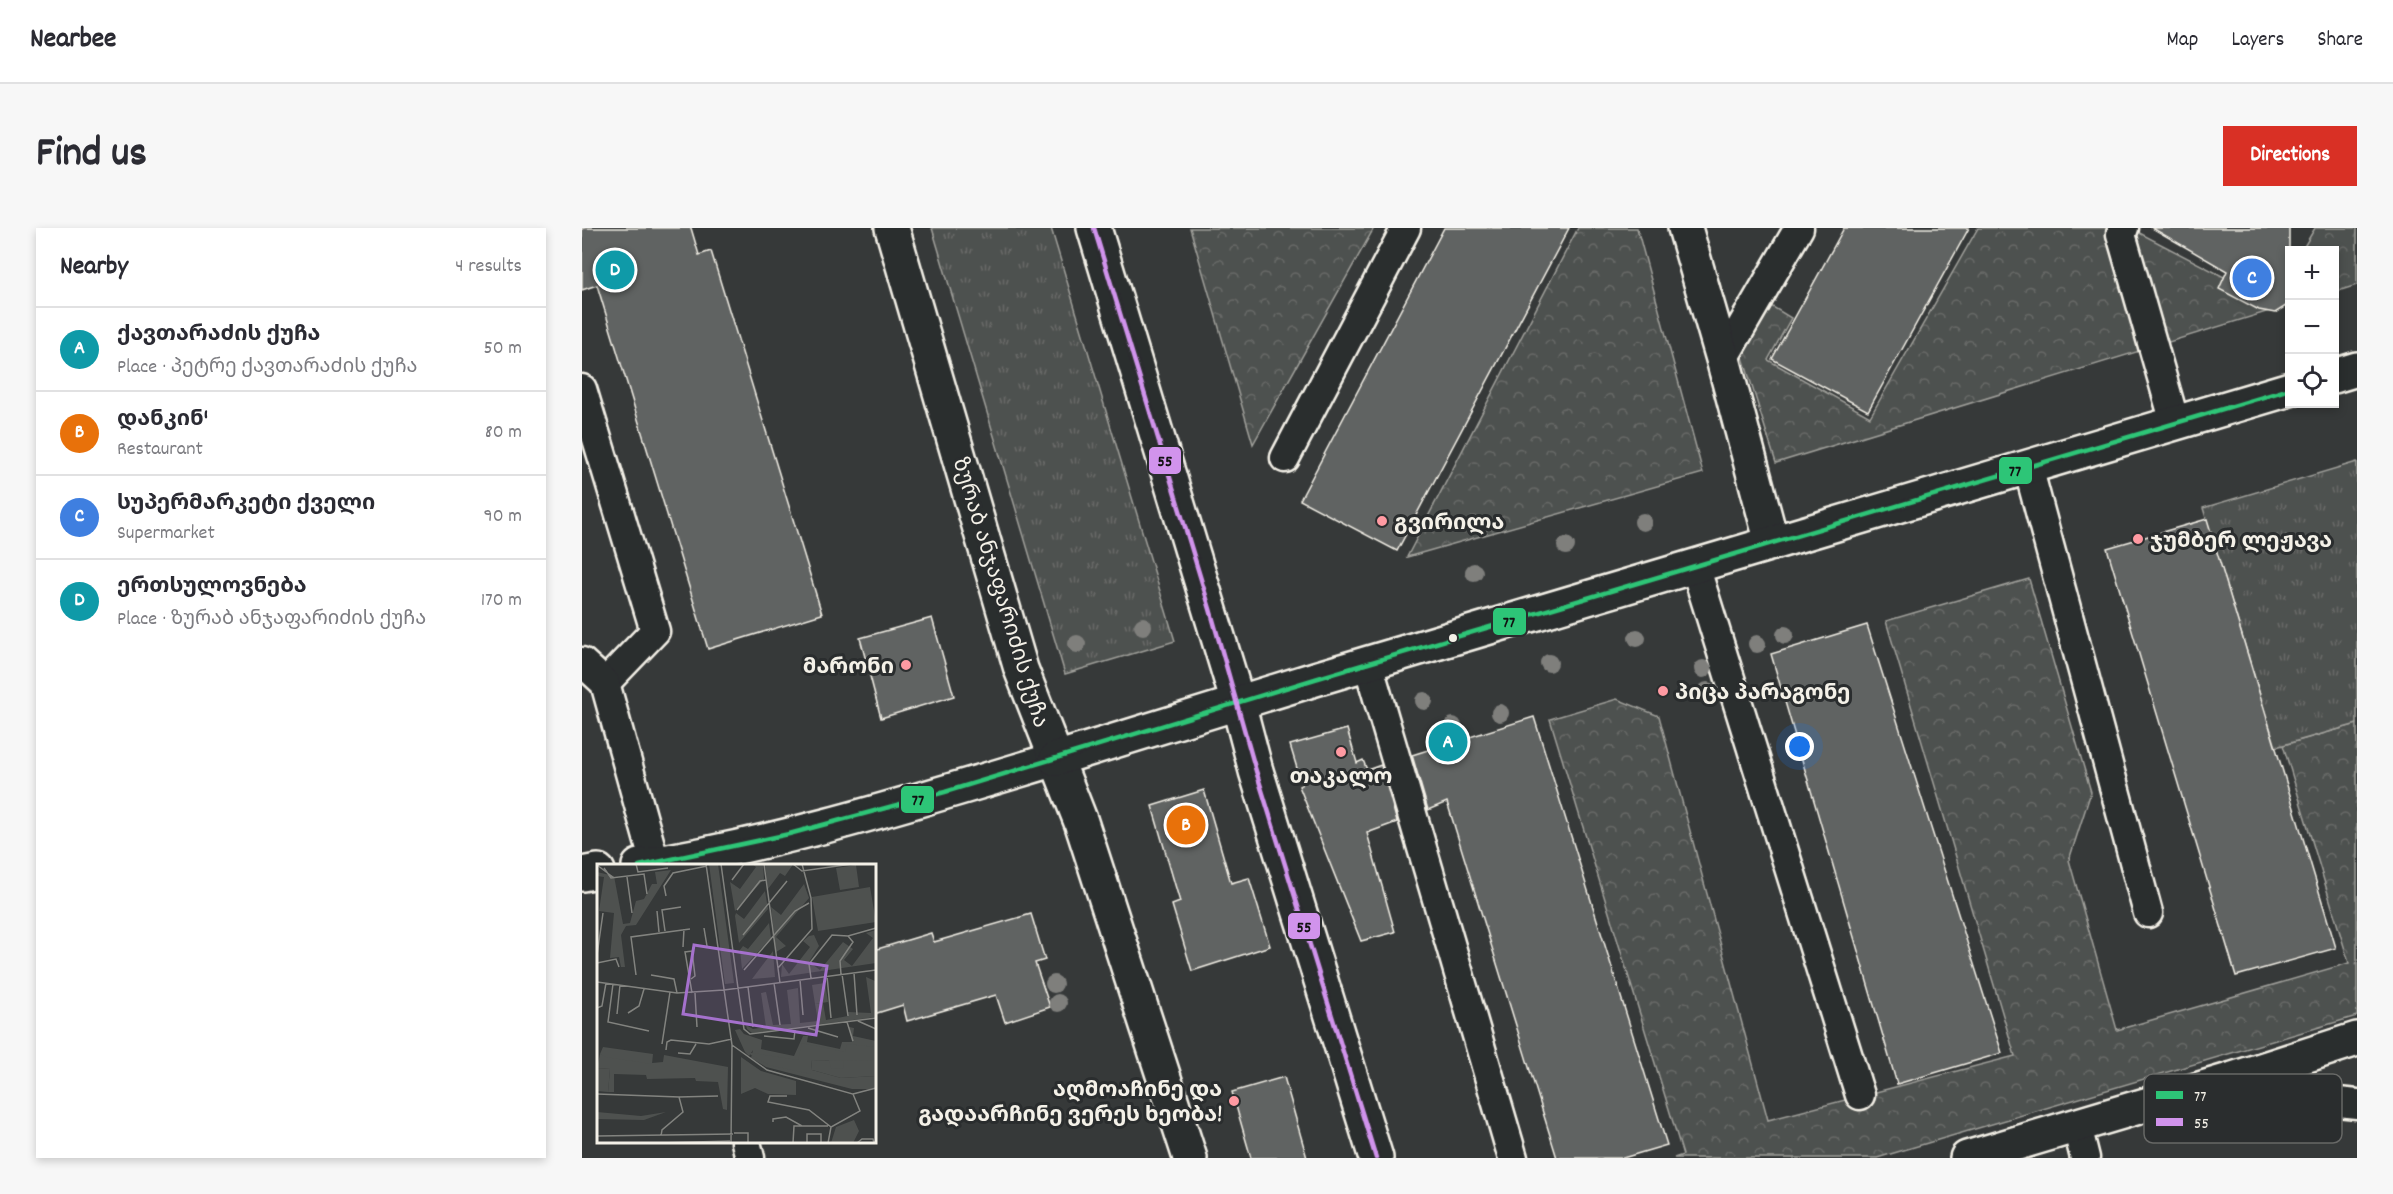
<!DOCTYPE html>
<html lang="en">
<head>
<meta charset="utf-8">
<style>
  :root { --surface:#fff; --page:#f7f7f7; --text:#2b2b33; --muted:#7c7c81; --line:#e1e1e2; --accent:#d93025 }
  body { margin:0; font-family:Dekko,"Noto Sans Georgian",sans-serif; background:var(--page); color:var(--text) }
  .controls { position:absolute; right:18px; top:18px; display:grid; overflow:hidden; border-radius:0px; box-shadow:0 3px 9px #0003 }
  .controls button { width:54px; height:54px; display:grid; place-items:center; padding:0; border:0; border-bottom:2px solid var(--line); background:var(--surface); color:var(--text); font:30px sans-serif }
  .you { position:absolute; left:1218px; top:519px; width:21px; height:21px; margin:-15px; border:4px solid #fff; border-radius:50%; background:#1a73e8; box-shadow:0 0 0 9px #1a73e833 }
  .badge { display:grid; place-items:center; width:39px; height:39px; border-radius:50%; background:var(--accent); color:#fff; font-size:20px; font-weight:700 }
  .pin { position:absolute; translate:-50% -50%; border:3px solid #fff; box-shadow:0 2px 6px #0006 }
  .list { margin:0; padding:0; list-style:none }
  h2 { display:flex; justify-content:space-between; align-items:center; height:78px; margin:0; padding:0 24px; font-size:26px }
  h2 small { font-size:20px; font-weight:400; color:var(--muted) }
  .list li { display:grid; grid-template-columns:39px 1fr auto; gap:18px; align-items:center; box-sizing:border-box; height:84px; padding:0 24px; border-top:2px solid var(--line) }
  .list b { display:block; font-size:22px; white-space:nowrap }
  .list p { margin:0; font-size:20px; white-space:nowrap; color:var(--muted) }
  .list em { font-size:20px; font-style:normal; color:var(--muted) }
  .icon { flex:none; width:33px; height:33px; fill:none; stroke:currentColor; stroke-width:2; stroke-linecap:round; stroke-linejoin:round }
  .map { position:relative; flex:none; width:1775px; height:930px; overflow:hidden; border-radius:0px }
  header { display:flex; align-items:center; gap:36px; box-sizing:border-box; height:84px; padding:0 30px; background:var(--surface); border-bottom:2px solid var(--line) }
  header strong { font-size:28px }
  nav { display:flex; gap:33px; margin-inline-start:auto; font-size:21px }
  .intro { display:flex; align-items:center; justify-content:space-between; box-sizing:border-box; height:144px; padding:0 36px }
  h1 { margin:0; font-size:42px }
  .button { padding:15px 27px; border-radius:0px; background:var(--accent); color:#fff; font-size:21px; font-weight:700 }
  main { display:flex; gap:36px; padding:0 36px }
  aside { flex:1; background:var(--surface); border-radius:0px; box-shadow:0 3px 9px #0003 }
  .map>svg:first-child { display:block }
  .forest { fill:url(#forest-crowns); stroke:#a1a19c; stroke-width:1.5 }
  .park { fill:url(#park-tufts); stroke:#a1a19c; stroke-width:1.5 }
  .building { fill:#616362; stroke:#f4f1e8; stroke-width:1.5 }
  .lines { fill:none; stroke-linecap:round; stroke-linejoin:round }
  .service-casing { stroke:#f4f1e8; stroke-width:33 }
  .minor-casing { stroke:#f4f1e8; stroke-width:38 }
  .tertiary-casing { stroke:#f4f1e8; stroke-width:38 }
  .secondary-casing { stroke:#f4f1e8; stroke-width:38 }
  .service { stroke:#2a2d2e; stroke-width:28 }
  .minor { stroke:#2a2d2e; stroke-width:33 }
  .tertiary { stroke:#2a2d2e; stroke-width:33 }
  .secondary { stroke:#2a2d2e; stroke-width:33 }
  .bus-1-casing { stroke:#2a2d2e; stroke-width:9 }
  .bus-2-casing { stroke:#2a2d2e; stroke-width:9 }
  .bus-1 { stroke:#2dc577; stroke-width:4.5 }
  .bus-2 { stroke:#d193ec; stroke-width:4.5 }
  .tree { fill:#7f7f7c }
  .poi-dot { fill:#ff9aa2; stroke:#2a2d2e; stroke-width:2 }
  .bus-dot { fill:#f4f1e8; stroke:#2a2d2e; stroke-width:2 }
  .labels { text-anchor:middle; stroke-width:6; stroke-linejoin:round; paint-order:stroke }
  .poi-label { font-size:22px; font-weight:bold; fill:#f4f1e8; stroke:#2a2d2e; text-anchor:start }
  .street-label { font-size:22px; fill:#f4f1e8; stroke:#2a2d2e }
  .inset-road { fill:none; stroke:#82837f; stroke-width:1.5 }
  .view { fill:#a571cd; fill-opacity:0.15; stroke:#a571cd; stroke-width:3 }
  .inset-edge { fill:none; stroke:#f4f1e8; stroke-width:3 }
  .key { fill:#2a2d2e; stroke:#676866; stroke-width:1.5 }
  .key-label { font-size:16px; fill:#f4f1e8 }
  .line-badge { stroke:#2a2d2e; stroke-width:2 }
  .pale-badge-label { font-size:16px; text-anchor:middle; font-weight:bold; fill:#111 }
</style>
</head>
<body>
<header>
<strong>Nearbee</strong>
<nav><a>Map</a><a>Layers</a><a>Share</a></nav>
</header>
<div class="intro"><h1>Find us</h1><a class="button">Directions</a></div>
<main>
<aside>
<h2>Nearby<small>4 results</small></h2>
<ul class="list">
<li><span class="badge" style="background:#0f9aa8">A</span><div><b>ქავთარაძის ქუჩა</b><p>Place · პეტრე ქავთარაძის ქუჩა</p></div><em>50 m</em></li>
<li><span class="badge" style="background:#e8710a">B</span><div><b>დანკინ'</b><p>Restaurant</p></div><em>80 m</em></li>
<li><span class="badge" style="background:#3f7fe0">C</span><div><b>სუპერმარკეტი ქველი</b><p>Supermarket</p></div><em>90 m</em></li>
<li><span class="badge" style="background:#0f9aa8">D</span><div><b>ერთსულოვნება</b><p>Place · ზურაბ ანჯაფარიძის ქუჩა</p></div><em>170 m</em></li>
</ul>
</aside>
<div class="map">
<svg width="1775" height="930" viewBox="0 0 1775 930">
  <defs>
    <pattern id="forest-crowns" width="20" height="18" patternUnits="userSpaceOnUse" patternTransform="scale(1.5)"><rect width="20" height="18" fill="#4e514f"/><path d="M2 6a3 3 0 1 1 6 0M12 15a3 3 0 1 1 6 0" fill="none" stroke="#686a68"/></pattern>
    <pattern id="park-tufts" width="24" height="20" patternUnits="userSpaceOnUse" patternTransform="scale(1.5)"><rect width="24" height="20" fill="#4e514f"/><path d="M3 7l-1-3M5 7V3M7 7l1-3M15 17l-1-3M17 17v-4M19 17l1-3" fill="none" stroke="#686a68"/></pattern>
  </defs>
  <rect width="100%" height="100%" fill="#363939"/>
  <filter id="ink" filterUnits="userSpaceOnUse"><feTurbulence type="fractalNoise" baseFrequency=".0167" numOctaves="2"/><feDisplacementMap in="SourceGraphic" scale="12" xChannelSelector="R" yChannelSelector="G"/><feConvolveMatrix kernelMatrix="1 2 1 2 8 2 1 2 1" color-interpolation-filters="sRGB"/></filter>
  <g filter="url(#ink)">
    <!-- forest -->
    <g class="forest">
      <path d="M 608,0 L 792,0 L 671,216 Z"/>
      <path d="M 996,0 L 1055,0 L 1121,245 L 825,329 Z"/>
      <path d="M 1396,0 L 1548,0 L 1690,74 L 1707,44 L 1707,77 L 1194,235 L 1159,123 L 1181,73 L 1209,90 L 1186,132 L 1288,189 Z"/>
      <path d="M 1733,0 L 1775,0 L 1775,57 L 1753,64 L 1752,22 L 1720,22 Z"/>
      <path d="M 1447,351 L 1509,564 L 1487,632 L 1535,802 L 1767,735 L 1701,517 L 1775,496 L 1775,788 L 1295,930 L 1092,930 L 1101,927 L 968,491 L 1035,471 L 1077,488 L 1186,892 L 1433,828 L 1304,393 Z"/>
    </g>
    <!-- park -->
    <g class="park">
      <path d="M 350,0 L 469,0 L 593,413 L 483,446 Z"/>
      <path d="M 1775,234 L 1775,496 L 1694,519 L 1621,280 Z"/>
    </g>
    <!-- building -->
    <g class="building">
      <path d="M 0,0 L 109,0 L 117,27 L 129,23 L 240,386 L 126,421 L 15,57 L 0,62 Z"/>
      <path d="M 862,0 L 987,0 L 815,323 L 718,272 Z"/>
      <path d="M 1262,0 L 1387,0 L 1286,183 L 1190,131 Z"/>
      <path d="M 1570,0 L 1707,0 L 1707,76 L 1693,85 L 1677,82 L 1637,61 L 1645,43 Z"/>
      <path d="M 1625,291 L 1754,720 L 1654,748 L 1525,320 Z"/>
      <path d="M 350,390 L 372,468 L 299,490 L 278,410 Z"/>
      <path d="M 1285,397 L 1420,825 L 1315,856 L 1189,426 Z"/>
      <path d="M 952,489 L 1085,917 L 1041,930 L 975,930 L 865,574 L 846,582 L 830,527 Z"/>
      <path d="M 765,501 L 775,535 L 781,532 L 785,542 L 799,537 L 815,594 L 785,605 L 813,704 L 779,713 L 717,558 L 720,557 L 708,517 Z"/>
      <path d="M 622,562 L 649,655 L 667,650 L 688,718 L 610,743 L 590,677 L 598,674 L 570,578 Z"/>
      <path d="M 449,686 L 463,732 L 453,735 L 468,779 L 423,794 L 414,767 L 325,793 L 321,777 L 292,786 L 292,722 L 349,705 L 352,714 Z"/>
      <path d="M 702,849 L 725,930 L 669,930 L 650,864 Z"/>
    </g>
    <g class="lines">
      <defs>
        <g id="service">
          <path d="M 1542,0 L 1539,6 L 1593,195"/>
          <path d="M 1141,131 L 1217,0"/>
          <path d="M 0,161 L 73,403 L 23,455"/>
          <path d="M 703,230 L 824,0"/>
          <path d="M 1446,239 L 1566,685"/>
          <path d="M 1113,338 L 1278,867"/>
          <path d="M 0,434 L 23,455 L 73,635"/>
          <path d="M 786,436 L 931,930"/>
          <path d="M 1651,851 L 1718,870 L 1775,876"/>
          <path d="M 1495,898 L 1503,930"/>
          <path d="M 164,914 L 168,930"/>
        </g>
        <g id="minor">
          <path d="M 1103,0 L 1141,131 L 1190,315"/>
          <path d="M 656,475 L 674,543 L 794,930"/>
          <path d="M 1385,930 L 1651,851 L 1775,811"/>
        </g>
        <g id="tertiary">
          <path d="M 57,638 C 198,616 337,572 474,531"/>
          <path d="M 0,646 L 16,643"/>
        </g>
        <g id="secondary">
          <path d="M 310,0 L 439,441 L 499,594 L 608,930"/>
          <path d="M 512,0 L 656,475"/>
          <path d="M 1752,148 L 1775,141"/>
          <path d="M 474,531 L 733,451 L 1708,161"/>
        </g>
      </defs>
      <!-- service casing -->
      <use href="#service" class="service-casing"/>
      <!-- minor casing -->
      <use href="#minor" class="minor-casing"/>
      <!-- tertiary casing -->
      <use href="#tertiary" class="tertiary-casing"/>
      <!-- secondary casing -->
      <use href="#secondary" class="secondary-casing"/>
      <!-- service -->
      <use href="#service" class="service"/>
      <!-- minor -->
      <use href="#minor" class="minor"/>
      <!-- tertiary -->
      <use href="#tertiary" class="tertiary"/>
      <!-- secondary -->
      <use href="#secondary" class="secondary"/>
      <defs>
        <path id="bus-1" d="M 57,638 L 207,606 L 363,564 L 733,451 L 1708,161"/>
        <path id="bus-2" d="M 512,0 L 628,381 L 674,543 L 794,930"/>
      </defs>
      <!-- bus-1 casing -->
      <use href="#bus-1" class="bus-1-casing"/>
      <!-- bus-2 casing -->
      <use href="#bus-2" class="bus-2-casing"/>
      <!-- bus-1 -->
      <use href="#bus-1" class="bus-1"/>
      <!-- bus-2 -->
      <use href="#bus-2" class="bus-2"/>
    </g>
    <!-- trees -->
    <g class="tree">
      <circle cx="1061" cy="294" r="9"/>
      <circle cx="984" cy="318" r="9"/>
      <circle cx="892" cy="344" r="9"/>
      <circle cx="561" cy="398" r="9"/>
      <circle cx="1203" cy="407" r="9"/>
      <circle cx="1055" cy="410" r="9"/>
      <circle cx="495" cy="416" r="9"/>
      <circle cx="1175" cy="416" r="9"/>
      <circle cx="967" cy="435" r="9"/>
      <circle cx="1121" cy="441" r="9"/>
      <circle cx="1125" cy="463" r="9"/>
      <circle cx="842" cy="473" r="9"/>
      <circle cx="918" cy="485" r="9"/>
      <circle cx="871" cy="498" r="9"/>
      <circle cx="472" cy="756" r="9"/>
      <circle cx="476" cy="775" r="9"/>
    </g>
  </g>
  <!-- markers -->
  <g class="poi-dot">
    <circle cx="800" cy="293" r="6"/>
    <circle cx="1556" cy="311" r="6"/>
    <circle cx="324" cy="437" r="6"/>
    <circle cx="1081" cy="463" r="6"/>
    <circle cx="759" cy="524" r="6"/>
    <circle cx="652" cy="873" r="6"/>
  </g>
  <circle class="bus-dot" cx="871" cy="410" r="5"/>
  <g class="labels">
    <!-- poi labels -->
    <g class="poi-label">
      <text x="812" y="301">გვირილა</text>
      <text x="1568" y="319">ჯუმბერ ლეჟავა</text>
      <text x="312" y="445" text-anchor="end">მარონი</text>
      <text x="1093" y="471">პიცა პარაგონე</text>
      <text x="759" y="555" text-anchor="middle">თაკალო</text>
      <text x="640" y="868" text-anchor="end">აღმოაჩინე და<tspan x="640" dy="25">გადაარჩინე ვერეს ხეობა!</tspan></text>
    </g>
    <!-- street labels -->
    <g class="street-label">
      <text transform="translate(420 364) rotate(73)" y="8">ზურაბ ანჯაფარიძის ქუჩა</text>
    </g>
  </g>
  <!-- overview -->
  <g transform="translate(15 636)">
    <rect width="279" height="279" fill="#363939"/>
    <path d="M 273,23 L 279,58 L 221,67 L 215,33 ZM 214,196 L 279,197 L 279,212 L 244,214 L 215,206 Z" fill="#4e514f"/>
    <path d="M 155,0 L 166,0 L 167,15 L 138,47 L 133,18 L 143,25 L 159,3 ZM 168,0 L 195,0 L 195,2 L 188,12 L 183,9 L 171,25 ZM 207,20 L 212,34 L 179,73 L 189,82 L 179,88 L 174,43 L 184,51 ZM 168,27 L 171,45 L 142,79 L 138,52 L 139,49 L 147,55 ZM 172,59 L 174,74 L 145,105 L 143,86 L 146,82 L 151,85 ZM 279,66 L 279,99 L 184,113 L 185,100 L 192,110 L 213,83 L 206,77 L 212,72 L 217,71 L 222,82 L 212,98 L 223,106 L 246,78 L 256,85 L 247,96 L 255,102 L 276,74 L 269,69 ZM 176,87 L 178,113 L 155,115 ZM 269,113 L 278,117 L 279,153 L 155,169 L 150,165 L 149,161 L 156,165 L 169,163 L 164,129 L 169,128 L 176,161 L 194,160 L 190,126 L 201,124 L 203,159 L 221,157 L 218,140 L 226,139 L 229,156 L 251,152 L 251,148 L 274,149 ZM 252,163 L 257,164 L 256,172 L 279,177 L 279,197 L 247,197 L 246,205 L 234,204 L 232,196 L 214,196 L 215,206 L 244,214 L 279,212 L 279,225 L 255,225 L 169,203 L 154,194 L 156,186 L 152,192 L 148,188 L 138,166 L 143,165 L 147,170 L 165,176 L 164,185 L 197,192 L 206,172 L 211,172 L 210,178 L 243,185 L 245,178 L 255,178 ZM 3,190 L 55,199 L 66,198 L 67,191 L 131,203 L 130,246 L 126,245 L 121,218 L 99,217 L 98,214 L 50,215 L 49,211 L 17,210 L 17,228 L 11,228 L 13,205 L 0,204 ZM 144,193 L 164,207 L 199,217 L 199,231 L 171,230 L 158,224 L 144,230 ZM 257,256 L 262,267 L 256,279 L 234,279 L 239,263 Z" fill="#4e514f"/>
    <path d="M 112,0 L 121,0 L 137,119 L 128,120 ZM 259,1 L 262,23 L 243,26 L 239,4 ZM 74,6 L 39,61 L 29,62 L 24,71 L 28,103 L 24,103 L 22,93 L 13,94 L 17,49 L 2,47 L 7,13 L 0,12 L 0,8 L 17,12 L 26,60 L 33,59 L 39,37 L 47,35 L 55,20 L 60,20 L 58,8 ZM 228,119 L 231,138 L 218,140 L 215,121 ZM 6,183 L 56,190 L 55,200 L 9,193 L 3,190 Z" fill="#4e514f"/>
    <path d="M 205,179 L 248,188 L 250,180 L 279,183 L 279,197 L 214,196 L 214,210 L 172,201 L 149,188 L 201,196 ZM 0,204 L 13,205 L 11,228 L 0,227 ZM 0,248 L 44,252 L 69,248 L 47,256 L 0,255 Z" fill="#4e514f"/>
    <path class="inset-road" d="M 39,0 L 41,8 L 71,4M 109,0 L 135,181 L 134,279M 124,0 L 141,124M 167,0 L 183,119M 196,0 L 205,7 L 255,0M 0,1 L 17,14M 7,4 L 14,14 L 47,10 L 50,30M 30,13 L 35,49M 135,16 L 147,0M 69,32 L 67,22 L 76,9 L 110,2M 140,46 L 163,17 L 169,16M 60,47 L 62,68M 107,64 L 110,82M 68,67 L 65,46 L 84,43M 146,71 L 190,17M 86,83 L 87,65M 0,91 L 6,49M 0,99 L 19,95 L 22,103M 181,104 L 215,65 L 214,34 L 205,0M 147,106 L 198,47 L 212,39M 257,109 L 260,151M 244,110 L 243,97 L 256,78 L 251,72M 245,110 L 251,152M 39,111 L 34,73 L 93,65M 54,111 L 77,115 L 80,129M 230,112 L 234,154M 214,114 L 212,100 L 235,71 L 251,72 L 279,64M 94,115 L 98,112 L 95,87 L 88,88 L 95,129M 203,116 L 206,151M 0,118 L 80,129 L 127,126M 177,119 L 183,161M 16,120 L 11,158 L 52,167M 151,123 L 156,163M 141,124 L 147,165 L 153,170 L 279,154M 127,126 L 279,106M 98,129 L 100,163M 0,144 L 5,142 L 9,119M 31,149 L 42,142 L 47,125M 20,150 L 23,121M 261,157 L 279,165M 250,158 L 256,177M 211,164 L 241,173M 167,172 L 197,175 L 198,166M 65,180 L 73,128M 135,181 L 170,206 L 256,230 L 263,247 L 234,263 L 231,279M 69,186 L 70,178 L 74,176 L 112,180 L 135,175M 81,189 L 93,190 L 99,180M 0,230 L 82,233 L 86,248 L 65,266 L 64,272M 256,230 L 279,224M 190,232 L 173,232 L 171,238 L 212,246 L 234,263M 82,233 L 121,232M 176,258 L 176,255 L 189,253 L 205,262 L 231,262M 137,269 L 151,269 L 151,279M 0,272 L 136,270M 62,279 L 133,277M 196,279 L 197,262 L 205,262M 210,279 L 210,270 L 224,270 L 224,279M 260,279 L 265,275 L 276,275 L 277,279"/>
    <path class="view" d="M 97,81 L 230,102 L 219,171 L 86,150 Z"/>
    <rect width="279" height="279" class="inset-edge"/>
  </g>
  <!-- legend -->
  <rect x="1562" y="846" width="198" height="69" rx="9" class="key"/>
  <rect x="1574" y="863" width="27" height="8" fill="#2dc577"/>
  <rect x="1574" y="890" width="27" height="8" fill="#d193ec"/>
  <g class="key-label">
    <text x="1612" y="873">77</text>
    <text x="1612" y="900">55</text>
  </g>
  <g class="line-badge">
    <rect x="566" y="218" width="34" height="29" rx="6" fill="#d193ec"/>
    <rect x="1416" y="228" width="35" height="29" rx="6" fill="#2dc577"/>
    <rect x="910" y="379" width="35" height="29" rx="6" fill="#2dc577"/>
    <rect x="318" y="557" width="35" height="29" rx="6" fill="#2dc577"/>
    <rect x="705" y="684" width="34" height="28" rx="6" fill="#d193ec"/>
  </g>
  <g class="pale-badge-label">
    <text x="583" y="238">55</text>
    <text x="1433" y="248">77</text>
    <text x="927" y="399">77</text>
    <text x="336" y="577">77</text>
    <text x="722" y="704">55</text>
  </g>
</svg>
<div class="controls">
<button>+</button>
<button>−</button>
<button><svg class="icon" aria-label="locate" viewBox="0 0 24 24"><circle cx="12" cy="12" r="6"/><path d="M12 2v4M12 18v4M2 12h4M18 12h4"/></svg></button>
</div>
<div class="you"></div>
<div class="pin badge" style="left:866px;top:514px;background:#0f9aa8">A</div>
<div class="pin badge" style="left:604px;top:597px;background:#e8710a">B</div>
<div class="pin badge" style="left:1670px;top:50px;background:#3f7fe0">C</div>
<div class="pin badge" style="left:33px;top:42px;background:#0f9aa8">D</div>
</div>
</main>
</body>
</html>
